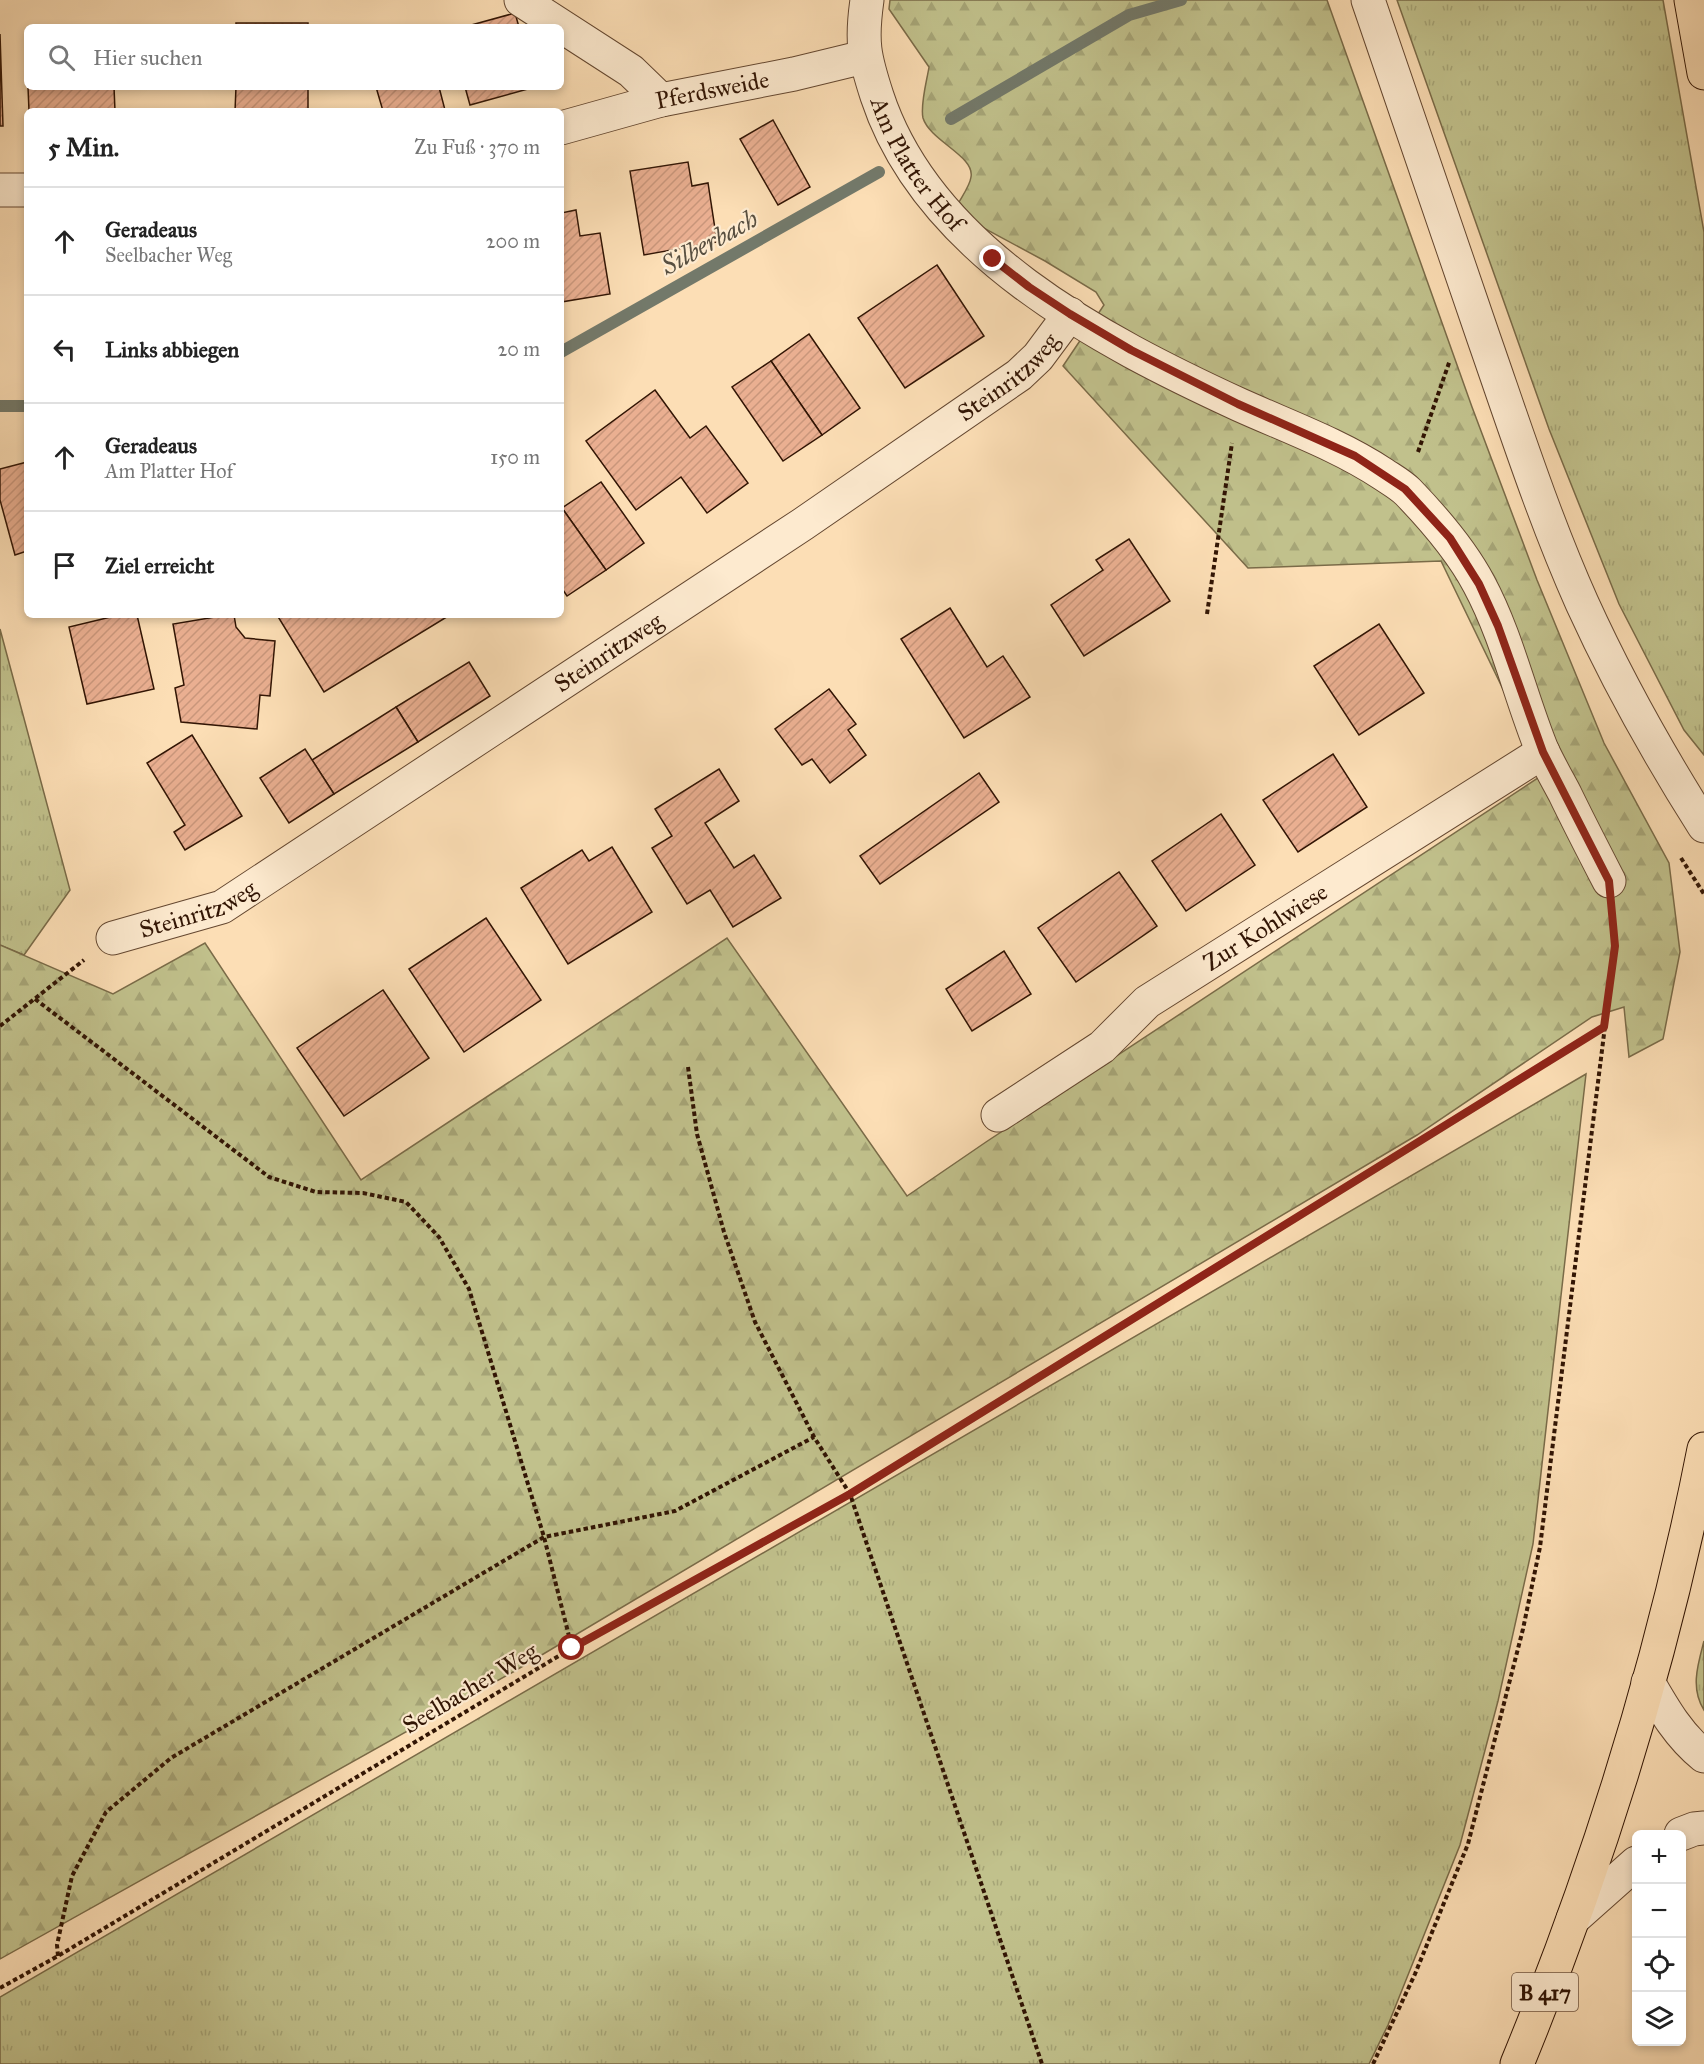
<!DOCTYPE html>
<html lang="de">
<head>
<meta charset="utf-8">
<style>
  :root { --surface:#fff; --page:#f6f6f6; --text:#222; --muted:#767676; --line:#e0e0e0 }
  body { margin:0; font-family:"IM FELL Great Primer",serif; background:var(--page); color:var(--text) }
  .controls { position:absolute; right:18px; bottom:18px; display:grid; overflow:hidden; border-radius:9px; box-shadow:0 3px 9px #0003 }
  .controls button { width:54px; height:54px; display:grid; place-items:center; padding:0; border:0; border-bottom:2px solid var(--line); background:var(--surface); color:var(--text); font:30px sans-serif }
  .stop { position:absolute; width:18px; height:18px; margin:-14px; border:4px solid #8f2418; border-radius:50%; background:#fff }
  .stop.end { background:#8f2418; border-color:#fff; box-shadow:0 2px 6px #0008 }
  .list { margin:0; padding:0; list-style:none }
  h2 { display:flex; justify-content:space-between; align-items:center; height:78px; margin:0; padding:0 24px; font-size:26px }
  h2 small { font-size:20px; font-weight:400; color:var(--muted) }
  .list li { display:grid; grid-template-columns:39px 1fr auto; gap:18px; align-items:center; box-sizing:border-box; height:108px; padding:0 24px; border-top:2px solid var(--line) }
  .list b { display:block; font-size:22px; white-space:nowrap }
  .list p { margin:0; font-size:20px; white-space:nowrap; color:var(--muted) }
  .list em { font-size:20px; font-style:normal; color:var(--muted) }
  .icon { flex:none; width:33px; height:33px; fill:none; stroke:currentColor; stroke-width:2; stroke-linecap:round; stroke-linejoin:round }
  .map { position:relative; flex:none; width:1704px; height:2064px; overflow:hidden }
  .search { position:absolute; background:var(--surface); box-shadow:0 3px 9px #0003; left:24px; top:24px; width:540px; height:66px; display:flex; align-items:center; gap:15px; box-sizing:border-box; padding:0 21px; border-radius:9px; color:var(--muted); font-size:22px }
  .panel { position:absolute; background:var(--surface); box-shadow:0 3px 9px #0003; left:24px; top:108px; width:540px; height:510px; border-radius:9px }
  .map>svg:first-child { display:block }
  .grass { fill:url(#grass-tufts); stroke:#7a6b48; stroke-width:1.5 }
  .forest { fill:url(#forest-firs); stroke:#7a6b48; stroke-width:1.5 }
  .lines { fill:none; stroke-linecap:round; stroke-linejoin:round }
  .stream { stroke:#73796a; stroke-width:12 }
  .building { fill:url(#building-hatch); stroke:#321504; stroke-width:1.5 }
  .minor-casing { stroke:#644730; stroke-width:35 }
  .major-casing { stroke:#321504; stroke-width:35 }
  .path { stroke:#321504; stroke-width:4; stroke-dasharray:4.5 3; stroke-linecap:butt }
  .minor { stroke:#fdeacf; stroke-width:33 }
  .major { stroke:#fcdeb5; stroke-width:33 }
  .route { stroke:#8f2418; stroke-width:8 }
  .labels { text-anchor:middle; stroke-width:4.5; stroke-linejoin:round; paint-order:stroke }
  .shield { fill:#fdeacf; stroke:#6f5541; stroke-width:1.5 }
  .shield-label { font-size:22px; font-weight:bold; fill:#321504 }
  .street-label { font-size:24px; fill:#321504; stroke:#fdeacf }
  .water-label { font-size:26px; font-style:italic; fill:#584f40; stroke:#fdeacf }
</style>
</head>
<body>
<div class="map">
<svg width="1704" height="2064" viewBox="0 0 1704 2064">
  <defs>
    <pattern id="grass-tufts" width="24" height="20" patternUnits="userSpaceOnUse" patternTransform="scale(1.5)"><rect width="24" height="20" fill="#c1c18c"/><path d="M3 7l-1-3M5 7V3M7 7l1-3M15 17l-1-3M17 17v-4M19 17l1-3" fill="none" stroke="#a6a577"/></pattern>
    <pattern id="forest-firs" width="22" height="20" patternUnits="userSpaceOnUse" patternTransform="scale(1.5)"><rect width="22" height="20" fill="#c1c18c"/><path d="M5 1l3.5 6h-7zM16 11l3.5 6h-7z" fill="#a6a577"/></pattern>
    <pattern id="building-hatch" width="6" height="6" patternUnits="userSpaceOnUse" patternTransform="scale(1.5)"><rect width="6" height="6" fill="#eaaf91"/><path d="M-1 1l2-2M0 6l6-6M5 7l2-2" fill="none" stroke="#c9967b"/></pattern>
  </defs>
  <rect width="100%" height="100%" fill="#fcdeb5"/>
  <filter id="stains"><feTurbulence type="fractalNoise" baseFrequency=".00333" numOctaves="4"/><feColorMatrix values="0 0 0 0 .2 0 0 0 0 .09 0 0 0 0 .02 0 0 0 .5 -.17"/></filter>
  <radialGradient id="worn" r=".72"><stop offset=".6" stop-color="#630" stop-opacity="0"/><stop offset="1" stop-color="#630" stop-opacity=".3"/></radialGradient>
  <!-- grass -->
  <g class="grass">
    <path d="M 1397,0 L 1663,0 L 1704,232 L 1704,755 L 1684,730 L 1619,604 L 1549,429 Z"/>
    <path d="M 0,629 L 70,890 L 24,955 L 0,945 Z"/>
    <path d="M 1586,1074 L 1533,1544 L 1498,1701 L 1460,1845 L 1388,2025 L 1369,2064 L 0,2064 L 0,1997 Z"/>
    <path d="M 1704,1641 L 1704,1710 C 1690,1688 1698,1664 1704,1641 Z"/>
  </g>
  <!-- forest -->
  <path class="forest" d="M 890,0 L 1327,0 L 1472,407 L 1537,580 L 1604,743 L 1669,863 L 1680,952 L 1663,1039 L 1629,1057 L 1624,1007 L 1592,1017 L 1417,1135 L 513,1672 L 0,1959 L 0,945 L 113,994 L 205,943 L 361,1180 L 727,938 L 907,1196 L 986,1142 L 1544,774 L 1441,561 L 1248,568 L 1063,366 L 1104,305 L 1096,292 L 1045,261 L 978,225 L 959,202 C 963,195 970,185 971,177 C 975,156 930,141 923,118 C 920,105 927,80 929,67 L 889,9 Z"/>
  <g class="lines">
    <!-- stream -->
    <g class="stream">
      <path d="M 951,119 L 1129,15 L 1181,0"/>
      <path d="M 561,352 L 879,172"/>
      <path d="M 0,406 L 27,406"/>
    </g>
  </g>
  <!-- building -->
  <g class="building">
    <path d="M 515,13 L 519,27 L 464,27 Z"/>
    <rect x="236" y="23" width="72" height="4"/>
    <path d="M 0,34 L 3,126 L 0,126 Z"/>
    <path d="M 28,87 L 114,87 L 115,111 L 29,111 Z"/>
    <path d="M 236,87 L 308,87 L 308,111 L 235,111 Z"/>
    <path d="M 376,87 L 439,87 L 445,110 L 383,111 Z"/>
    <path d="M 465,87 L 535,87 L 470,105 Z"/>
    <path d="M 773,120 L 810,187 L 778,205 L 740,139 Z"/>
    <path d="M 688,162 L 692,186 L 708,183 L 717,242 L 644,255 L 630,171 Z"/>
    <path d="M 576,210 L 580,236 L 600,233 L 610,294 L 561,302 L 561,213 Z"/>
    <path d="M 937,265 L 984,336 L 905,388 L 858,318 Z"/>
    <path d="M 809,334 L 860,408 L 822,435 L 771,361 Z"/>
    <path d="M 771,361 L 822,435 L 783,461 L 732,387 Z"/>
    <path d="M 655,390 L 690,438 L 706,426 L 748,483 L 707,513 L 681,477 L 636,510 L 586,441 Z"/>
    <path d="M 27,462 L 27,551 L 15,555 L 0,500 L 0,469 Z"/>
    <path d="M 601,482 L 644,543 L 606,570 L 562,508 Z"/>
    <path d="M 562,508 L 606,570 L 567,596 L 561,587 Z"/>
    <path d="M 1129,539 L 1170,601 L 1084,656 L 1051,605 L 1103,570 L 1096,560 Z"/>
    <path d="M 950,608 L 987,667 L 1003,656 L 1030,697 L 964,738 L 901,639 Z"/>
    <path d="M 119,615 L 137,615 L 154,689 L 87,704 L 69,627 Z"/>
    <path d="M 227,615 L 234,615 L 236,627 L 245,638 L 275,641 L 270,696 L 260,695 L 257,729 L 181,722 L 175,688 L 184,685 L 173,624 Z"/>
    <path d="M 277,615 L 450,615 L 324,692 Z"/>
    <path d="M 1379,624 L 1424,693 L 1359,735 L 1314,666 Z"/>
    <path d="M 469,662 L 490,696 L 418,742 L 396,707 Z"/>
    <path d="M 829,689 L 856,724 L 848,730 L 866,755 L 830,783 L 812,759 L 802,765 L 775,729 Z"/>
    <path d="M 396,707 L 418,742 L 334,794 L 312,760 Z"/>
    <path d="M 192,735 L 242,816 L 185,850 L 174,832 L 185,825 L 147,763 Z"/>
    <path d="M 305,749 L 334,794 L 289,823 L 260,778 Z"/>
    <path d="M 1333,754 L 1367,807 L 1298,852 L 1263,800 Z"/>
    <path d="M 719,769 L 739,801 L 705,823 L 734,868 L 754,855 L 781,898 L 733,927 L 710,890 L 687,904 L 652,848 L 672,836 L 655,809 Z"/>
    <path d="M 979,773 L 999,802 L 880,884 L 860,856 Z"/>
    <path d="M 1221,814 L 1255,865 L 1186,911 L 1152,861 Z"/>
    <path d="M 612,847 L 652,912 L 568,964 L 521,888 L 582,850 L 589,861 Z"/>
    <path d="M 1119,872 L 1157,926 L 1076,982 L 1038,928 Z"/>
    <path d="M 486,918 L 541,1000 L 464,1052 L 409,969 Z"/>
    <path d="M 1004,951 L 1031,994 L 972,1031 L 946,989 Z"/>
    <path d="M 383,990 L 429,1058 L 344,1116 L 297,1048 Z"/>
  </g>
  <g class="lines">
    <defs>
      <g id="minor">
        <path d="M 521,0 L 631,71 L 661,100"/>
        <path id="s1" d="M 867,0 C 861,42 864,56 877,96 C 928,251 1101,341 1240,405 C 1289,427 1339,445 1383,474 C 1392,480 1401,485 1408,492 C 1435,520 1461,550 1479,584 C 1507,636 1520,696 1542,750 C 1549,765 1557,779 1565,794 C 1579,823 1594,852 1609,881"/>
        <path d="M 1368,0 C 1407,113 1446,226 1484,339 C 1515,428 1544,518 1582,603 C 1617,680 1659,755 1704,826"/>
        <path id="s2" d="M 561,128 L 661,100 L 794,74 L 864,57"/>
        <path d="M 0,190 L 27,190"/>
        <path id="s3" d="M 113,938 L 222,907 L 803,524 L 1019,375 L 1038,357 L 1070,314"/>
        <path id="s4" d="M 998,1115 L 1102,1047 L 1147,1002 L 1543,752"/>
        <path d="M 1648,1682 C 1664,1710 1679,1736 1704,1756"/>
        <path d="M 1681,1834 L 1694,1829 L 1704,1828"/>
        <path d="M 1573,1919 L 1636,1863"/>
      </g>
      <g id="major">
        <path d="M 1691,0 L 1704,73"/>
        <path d="M 1517,2064 C 1598,1867 1663,1659 1704,1449"/>
      </g>
    </defs>
    <!-- minor casing -->
    <use href="#minor" class="minor-casing"/>
    <!-- major casing -->
    <use href="#major" class="major-casing"/>
    <!-- path -->
    <g class="path">
      <path d="M 1418,452 L 1450,360"/>
      <path d="M 1207,614 L 1232,443"/>
      <path d="M 1681,858 L 1704,894"/>
      <path d="M 35,999 L 269,1177 L 316,1192 L 363,1193 L 406,1202 L 439,1237 L 469,1289 L 544,1537 L 572,1648"/>
      <path d="M 0,1026 L 84,960"/>
      <path d="M 688,1067 L 697,1134 L 724,1232 L 755,1322 L 814,1437 L 850,1494 L 1042,2064"/>
      <path d="M 58,1956 L 57,1945 L 72,1876 L 106,1812 L 171,1758 L 544,1537 L 675,1511 L 814,1437"/>
      <path d="M 0,1988 L 58,1956 L 572,1648 L 850,1494 L 1604,1027"/>
      <path d="M 1373,2064 L 1415,1974 L 1468,1844 L 1523,1629 L 1540,1547 L 1615,946 L 1613,919"/>
    </g>
    <!-- minor -->
    <use href="#minor" class="minor"/>
    <!-- major -->
    <use href="#major" class="major"/>
  </g>
  <g class="lines">
    <!-- route -->
    <path class="route" d="M 572,1648 L 850,1494 L 1604,1027 L 1615,946 L 1609,881 L 1543,752 L 1498,626 L 1479,584 L 1450,538 L 1405,489 L 1355,456 L 1238,404 L 1131,350 L 1070,314 L 1029,287 L 993,259"/>
  </g>
  <g class="labels">
    <!-- shield labels -->
    <rect class="shield" x="1512" y="1973" width="66" height="38" rx="4.5"/>
    <g class="shield-label">
      <text x="1545" y="2000">B 417</text>
    </g>
    <!-- street labels -->
    <g class="street-label">
      <text dy="8" stroke="none"><textPath href="#s2" startOffset="156">Pferdsweide</textPath></text>
      <text dy="8" stroke="none"><textPath href="#s1" startOffset="177">Am Platter Hof</textPath></text>
      <text dy="8" stroke="none"><textPath href="#s3" startOffset="1062">Steinritzweg</textPath></text>
      <text dy="8" stroke="none"><textPath href="#s3" startOffset="576">Steinritzweg</textPath></text>
      <text dy="8" stroke="none"><textPath href="#s3" startOffset="90">Steinritzweg</textPath></text>
      <text dy="8" stroke="none"><textPath href="#s4" startOffset="328">Zur Kohlwiese</textPath></text>
      <text transform="translate(470 1688) rotate(-31)" y="8">Seelbacher Weg</text>
    </g>
    <!-- water labels -->
    <g class="water-label">
      <text transform="translate(709 242) rotate(-29)" y="9">Silberbach</text>
    </g>
  </g>
  <rect width="100%" height="100%" filter="url(#stains)"/>
  <rect width="100%" height="100%" fill="url(#worn)"/>
</svg>
<div class="controls">
<button>+</button>
<button>−</button>
<button><svg class="icon" aria-label="locate" viewBox="0 0 24 24"><circle cx="12" cy="12" r="6"/><path d="M12 2v4M12 18v4M2 12h4M18 12h4"/></svg></button>
<button><svg class="icon" aria-label="layers" viewBox="0 0 24 24"><path d="M12 4l9 5-9 5-9-5zM3 14l9 5 9-5"/></svg></button>
</div>
<div class="stop" style="left:572px;top:1648px"></div>
<div class="stop end" style="left:993px;top:259px"></div>
<div class="search"><svg class="icon" aria-label="search" viewBox="0 0 24 24"><circle cx="10" cy="10" r="6"/><path d="M15 15l6 6"/></svg>Hier suchen</div>
<section class="panel">
<h2>5 Min.<small>Zu Fuß · 370 m</small></h2>
<ul class="list">
<li><svg class="icon" aria-label="ahead" viewBox="0 0 24 24"><path d="M12 20V5M6 11l6-6 6 6"/></svg><div><b>Geradeaus</b><p>Seelbacher Weg</p></div><em>200 m</em></li>
<li><svg class="icon" aria-label="left" viewBox="0 0 24 24"><path d="M17 20v-9H6M10 6l-5 5 5 5"/></svg><div><b>Links abbiegen</b></div><em>20 m</em></li>
<li><svg class="icon" aria-label="ahead" viewBox="0 0 24 24"><path d="M12 20V5M6 11l6-6 6 6"/></svg><div><b>Geradeaus</b><p>Am Platter Hof</p></div><em>150 m</em></li>
<li><svg class="icon" aria-label="arrive" viewBox="0 0 24 24"><path d="M6 21V4h12l-3 4 3 4H6"/></svg><div><b>Ziel erreicht</b></div></li>
</ul>
</section>
</div>
</body>
</html>
